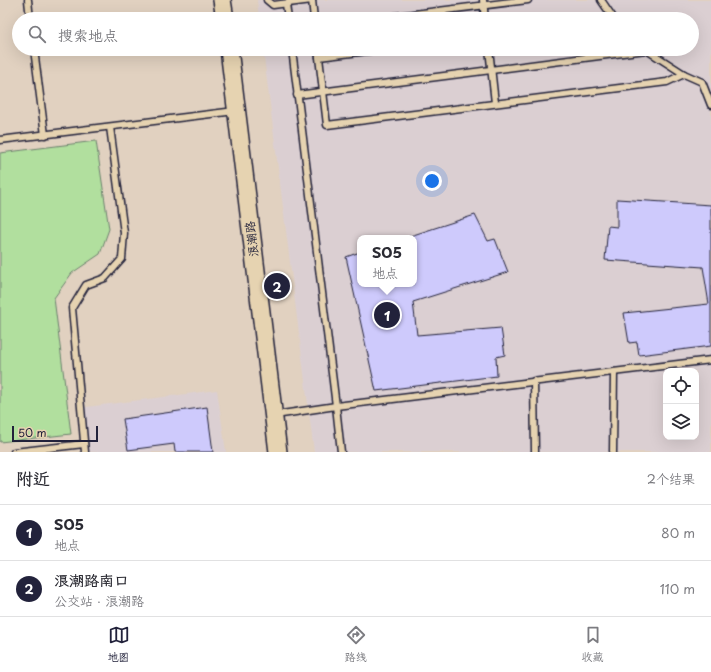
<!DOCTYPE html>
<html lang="zh">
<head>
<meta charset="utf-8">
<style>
  :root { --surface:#fff; --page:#f2f2f3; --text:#2b2b33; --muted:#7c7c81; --line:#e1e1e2; --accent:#22223b }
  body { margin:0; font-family:"Playpen Sans","LXGW WenKai TC",sans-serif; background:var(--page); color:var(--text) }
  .controls { position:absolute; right:12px; bottom:12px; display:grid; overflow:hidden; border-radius:8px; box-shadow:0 4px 16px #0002 }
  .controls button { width:36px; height:36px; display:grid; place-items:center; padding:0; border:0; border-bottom:1px solid var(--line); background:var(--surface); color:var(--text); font:20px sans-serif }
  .scale { position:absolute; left:12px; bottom:10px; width:86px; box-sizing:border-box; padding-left:4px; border:2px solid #22223b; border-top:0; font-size:11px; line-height:14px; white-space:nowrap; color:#22223b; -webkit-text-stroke:3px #e6d3b1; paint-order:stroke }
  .you { position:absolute; left:432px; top:181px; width:14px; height:14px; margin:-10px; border:3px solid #fff; border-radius:50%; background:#1a73e8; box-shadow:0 0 0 6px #1a73e833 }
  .badge { display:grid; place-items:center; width:26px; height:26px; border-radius:50%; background:var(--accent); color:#fff; font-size:13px; font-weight:700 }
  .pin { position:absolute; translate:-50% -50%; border:2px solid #fff; box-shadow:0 1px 4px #0006 }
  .popup { position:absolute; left:357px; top:235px; width:60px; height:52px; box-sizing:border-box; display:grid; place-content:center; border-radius:8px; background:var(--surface); filter:drop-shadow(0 1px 3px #0005); font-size:13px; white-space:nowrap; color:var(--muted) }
  .popup b { font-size:15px; color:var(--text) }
  .popup::after { content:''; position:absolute; left:50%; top:100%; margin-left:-8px; border:8px solid transparent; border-top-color:var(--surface) }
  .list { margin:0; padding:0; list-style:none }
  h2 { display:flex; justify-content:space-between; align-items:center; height:52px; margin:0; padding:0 16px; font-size:17px }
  h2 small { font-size:13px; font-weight:400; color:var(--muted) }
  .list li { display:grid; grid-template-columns:26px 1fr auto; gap:12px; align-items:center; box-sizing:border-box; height:56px; padding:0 16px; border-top:1px solid var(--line) }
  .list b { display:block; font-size:15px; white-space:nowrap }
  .list p { margin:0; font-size:13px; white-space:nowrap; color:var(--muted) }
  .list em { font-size:13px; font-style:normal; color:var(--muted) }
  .icon { flex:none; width:22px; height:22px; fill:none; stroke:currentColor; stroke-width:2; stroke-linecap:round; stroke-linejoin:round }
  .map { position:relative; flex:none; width:711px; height:452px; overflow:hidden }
  .search { position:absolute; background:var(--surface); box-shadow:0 4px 16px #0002; left:12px; right:12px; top:12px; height:44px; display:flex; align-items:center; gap:10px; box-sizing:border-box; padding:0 14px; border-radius:22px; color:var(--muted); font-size:15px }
  .sheet { height:164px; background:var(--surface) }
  nav { display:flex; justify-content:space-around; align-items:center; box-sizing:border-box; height:56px; border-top:1px solid var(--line); background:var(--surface); font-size:11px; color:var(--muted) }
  nav a { display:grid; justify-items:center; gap:2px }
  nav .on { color:var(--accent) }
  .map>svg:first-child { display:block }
  .built { fill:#dbcfd2; fill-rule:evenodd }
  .green { fill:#b1df9e; stroke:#6a806c }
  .building { fill:#cecafc; stroke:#22223b }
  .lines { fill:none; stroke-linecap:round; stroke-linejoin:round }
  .service-casing { stroke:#22223b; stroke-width:9 }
  .secondary-casing { stroke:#22223b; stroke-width:20 }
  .service { stroke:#e6d3b1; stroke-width:6 }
  .secondary { stroke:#e6d3b1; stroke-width:17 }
  .labels { text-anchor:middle; stroke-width:4; stroke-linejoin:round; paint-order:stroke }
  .street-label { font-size:12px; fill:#22223b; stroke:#e6d3b1 }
</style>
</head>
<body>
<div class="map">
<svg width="711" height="452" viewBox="0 0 711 452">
  <rect width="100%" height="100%" fill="#e1d1c0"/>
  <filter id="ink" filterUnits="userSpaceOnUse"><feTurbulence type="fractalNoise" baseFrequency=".025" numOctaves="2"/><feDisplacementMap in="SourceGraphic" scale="8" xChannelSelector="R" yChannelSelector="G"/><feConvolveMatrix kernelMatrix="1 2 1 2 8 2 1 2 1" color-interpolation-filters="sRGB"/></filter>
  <g filter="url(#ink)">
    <!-- built -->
    <g class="built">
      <path d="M 257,0 L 711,0 L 711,452 L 314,452 L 263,49 L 692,49 L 692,19 L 259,19 ZM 360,238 L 414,238 L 414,284 L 360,284 ZM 666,371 L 696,371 L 696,437 L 666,437 Z"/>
      <path d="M 217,390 L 226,452 L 85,452 L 79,408 Z"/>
    </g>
    <!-- green -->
    <path class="green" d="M 96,141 L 109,229 L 100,254 L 72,273 L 54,298 L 71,434 L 0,442 L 0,153 Z"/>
    <!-- building -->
    <g class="building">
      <path d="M 617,199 L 711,205 L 711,346 L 639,355 L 637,342 L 629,343 L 624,313 L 709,304 L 703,267 L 605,260 L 608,226 L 617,227 Z"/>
      <path d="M 475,215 L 488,241 L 495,239 L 508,272 L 413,302 L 417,335 L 501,328 L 505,355 L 496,357 L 497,376 L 376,391 L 346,257 L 360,252 L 360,284 L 414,284 L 414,238 L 404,238 Z"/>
      <path d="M 207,407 L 213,452 L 175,452 L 174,444 L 128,450 L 123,419 Z"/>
    </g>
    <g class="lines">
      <defs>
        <g id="service">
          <path d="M 28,0 L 30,19"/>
          <path d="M 267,0 L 273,5 L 312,0"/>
          <path d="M 312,0 L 314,19"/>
          <path d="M 483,0 L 485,19"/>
          <path d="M 601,0 L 614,19"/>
          <path d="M 286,4 L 288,19"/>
          <path d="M 373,19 L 528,0"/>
          <path d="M 34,49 L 45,135"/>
          <path d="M 292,49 L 336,406 L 341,452"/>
          <path d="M 318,49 L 327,125 L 667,82 L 684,74 L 702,82 L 711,105"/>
          <path d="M 489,49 L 495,103"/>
          <path d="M 645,49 L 684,74"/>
          <path d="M 319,57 L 384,49"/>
          <path d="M 297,95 L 646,50"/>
          <path d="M 0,140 L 235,111"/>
          <path d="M 534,381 L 535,452"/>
          <path d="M 275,415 L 336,406 L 711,360"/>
          <path d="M 14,452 L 84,444"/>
          <path d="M 85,452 L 72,308 L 86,285 L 105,278 L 122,259 L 124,233 L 110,127"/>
          <path d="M 613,452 L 614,372"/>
        </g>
        <g id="secondary">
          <path d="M 222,0 L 225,19"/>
          <path d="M 229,49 L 278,452"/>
        </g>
      </defs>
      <!-- service casing -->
      <use href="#service" class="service-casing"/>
      <!-- secondary casing -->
      <use href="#secondary" class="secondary-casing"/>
      <!-- service -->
      <use href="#service" class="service"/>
      <!-- secondary -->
      <use href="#secondary" class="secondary"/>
    </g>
  </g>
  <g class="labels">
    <!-- street labels -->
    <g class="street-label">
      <text transform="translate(252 239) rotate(-97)" y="4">浪潮路</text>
    </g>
  </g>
</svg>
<div class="controls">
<button><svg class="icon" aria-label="locate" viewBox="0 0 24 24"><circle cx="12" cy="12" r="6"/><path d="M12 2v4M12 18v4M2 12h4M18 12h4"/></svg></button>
<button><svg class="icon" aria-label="layers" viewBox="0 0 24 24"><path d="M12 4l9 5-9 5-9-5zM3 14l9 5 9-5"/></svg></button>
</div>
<div class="scale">50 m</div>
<div class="you"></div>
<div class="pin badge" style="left:387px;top:315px">1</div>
<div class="popup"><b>S05</b>地点</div>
<div class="pin badge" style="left:277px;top:286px">2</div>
<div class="search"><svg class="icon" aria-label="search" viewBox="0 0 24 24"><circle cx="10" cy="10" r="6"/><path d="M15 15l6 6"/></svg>搜索地点</div>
</div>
<section class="sheet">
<h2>附近<small>2个结果</small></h2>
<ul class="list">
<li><span class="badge">1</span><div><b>S05</b><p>地点</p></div><em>80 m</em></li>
<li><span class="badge">2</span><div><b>浪潮路南口</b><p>公交站 · 浪潮路</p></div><em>110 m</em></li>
</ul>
</section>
<nav>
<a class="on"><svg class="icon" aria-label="map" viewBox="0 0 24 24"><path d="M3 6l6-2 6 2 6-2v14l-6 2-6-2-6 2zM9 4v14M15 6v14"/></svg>地图</a>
<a><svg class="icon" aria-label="directions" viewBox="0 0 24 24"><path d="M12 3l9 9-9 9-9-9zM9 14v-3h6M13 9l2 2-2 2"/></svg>路线</a>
<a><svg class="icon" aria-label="saved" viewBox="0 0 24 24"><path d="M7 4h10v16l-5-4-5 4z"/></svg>收藏</a>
</nav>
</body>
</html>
